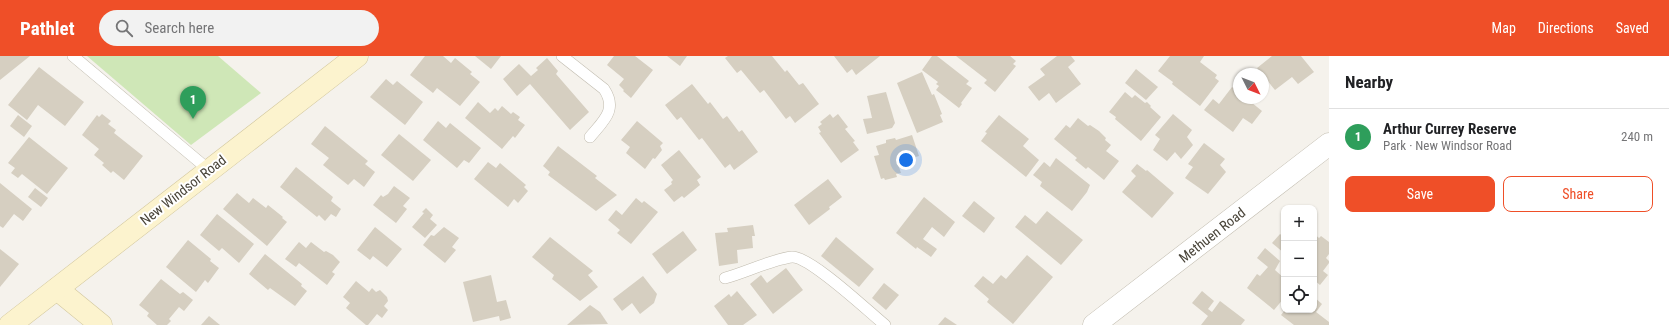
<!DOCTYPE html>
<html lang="en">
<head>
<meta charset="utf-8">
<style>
  :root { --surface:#fff; --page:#f2f2f2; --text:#202124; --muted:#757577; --line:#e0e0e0; --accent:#ef4f28 }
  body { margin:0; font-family:"Roboto Condensed",sans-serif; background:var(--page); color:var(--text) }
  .controls { position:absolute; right:12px; bottom:12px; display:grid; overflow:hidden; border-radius:8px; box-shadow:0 1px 3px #0004 }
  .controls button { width:36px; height:36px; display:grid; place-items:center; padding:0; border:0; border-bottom:1px solid var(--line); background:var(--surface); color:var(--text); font:20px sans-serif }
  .compass { position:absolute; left:1233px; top:12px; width:36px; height:36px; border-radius:50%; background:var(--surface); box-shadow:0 1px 3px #0004; rotate:132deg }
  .you { position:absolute; left:906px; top:104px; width:14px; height:14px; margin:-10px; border:3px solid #fff; border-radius:50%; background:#1a73e8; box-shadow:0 0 0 6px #1a73e833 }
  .badge { display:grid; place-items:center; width:26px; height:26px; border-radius:50%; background:var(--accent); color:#fff; font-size:13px; font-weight:700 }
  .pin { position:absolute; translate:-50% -33px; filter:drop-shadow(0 1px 2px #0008) }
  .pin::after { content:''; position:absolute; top:21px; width:14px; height:12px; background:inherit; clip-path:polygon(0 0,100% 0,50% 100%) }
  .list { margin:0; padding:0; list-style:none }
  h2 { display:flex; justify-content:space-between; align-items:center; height:52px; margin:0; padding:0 16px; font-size:17px }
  h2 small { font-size:13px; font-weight:400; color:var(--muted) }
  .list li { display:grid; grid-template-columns:26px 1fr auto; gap:12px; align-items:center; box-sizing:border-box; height:56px; padding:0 16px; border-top:1px solid var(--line) }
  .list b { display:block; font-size:15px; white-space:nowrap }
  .list p { margin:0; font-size:13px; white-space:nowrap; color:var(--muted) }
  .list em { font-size:13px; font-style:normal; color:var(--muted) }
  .actions { display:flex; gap:8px; padding:12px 16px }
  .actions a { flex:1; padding:9px 0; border:1px solid var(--accent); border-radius:8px; text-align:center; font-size:14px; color:var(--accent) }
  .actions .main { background:var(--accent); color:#fff }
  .icon { flex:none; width:22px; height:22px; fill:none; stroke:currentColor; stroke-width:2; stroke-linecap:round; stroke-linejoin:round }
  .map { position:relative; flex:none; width:1329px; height:269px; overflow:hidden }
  header { display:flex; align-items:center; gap:24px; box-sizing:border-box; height:56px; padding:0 20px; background:var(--accent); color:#fff }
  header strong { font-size:19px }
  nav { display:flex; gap:22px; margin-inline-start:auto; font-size:14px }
  .search { width:280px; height:36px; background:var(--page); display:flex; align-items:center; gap:10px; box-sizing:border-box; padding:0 14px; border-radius:22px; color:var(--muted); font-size:15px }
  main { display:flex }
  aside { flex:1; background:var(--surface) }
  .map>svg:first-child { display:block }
  .green { fill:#cfe7b7 }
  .building { fill:#d6cfc1 }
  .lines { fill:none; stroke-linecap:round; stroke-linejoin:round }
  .lane-casing { stroke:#c0bbae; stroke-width:12 }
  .street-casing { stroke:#c0bbae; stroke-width:23 }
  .secondary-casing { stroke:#d2c79d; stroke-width:23 }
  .lane { stroke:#fff; stroke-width:11 }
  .street { stroke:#fff; stroke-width:22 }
  .secondary { stroke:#fcf3ce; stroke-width:22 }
  .labels { text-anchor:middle; stroke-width:4; stroke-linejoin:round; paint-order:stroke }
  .street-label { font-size:14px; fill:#494439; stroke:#fff }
</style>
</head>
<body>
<header>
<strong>Pathlet</strong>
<div class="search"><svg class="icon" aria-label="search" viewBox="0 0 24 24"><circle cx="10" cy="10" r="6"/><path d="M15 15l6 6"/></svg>Search here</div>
<nav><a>Map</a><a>Directions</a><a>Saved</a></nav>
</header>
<main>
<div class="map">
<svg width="1329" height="269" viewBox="0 0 1329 269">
  <rect width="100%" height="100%" fill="#f5f2ec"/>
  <!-- green -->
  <path class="green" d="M 87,0 L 218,0 L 261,37 L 191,89 Z"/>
  <!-- building -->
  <g class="building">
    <path d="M 0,0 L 30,0 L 0,24 Z"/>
    <path d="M 425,0 L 443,0 L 451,7 L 455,2 L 472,16 L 470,18 L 480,26 L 460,50 L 437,32 L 433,37 L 410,19 Z"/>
    <path d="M 475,0 L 501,0 L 491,13 Z"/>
    <path d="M 614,0 L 635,0 L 653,14 L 631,42 L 623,35 L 624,34 L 619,29 L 624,23 L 607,9 Z"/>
    <path d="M 667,0 L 687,0 L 680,10 Z"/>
    <path d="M 728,0 L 772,0 L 785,16 L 787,14 L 799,29 L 803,27 L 819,48 L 795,67 L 790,60 L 786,63 L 764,34 L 760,37 L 741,14 L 737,17 L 725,2 Z"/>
    <path d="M 834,0 L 880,0 L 856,19 L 852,13 L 847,17 Z"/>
    <path d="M 932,0 L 937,0 L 969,25 L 966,28 L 972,32 L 961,47 L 962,48 L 959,52 L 936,34 L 939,30 L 936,28 L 938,26 L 922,14 Z"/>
    <path d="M 956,0 L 1010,0 L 1016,5 L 1013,8 L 1016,10 L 995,36 L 984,27 L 987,24 Z"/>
    <path d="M 1057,0 L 1071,0 L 1075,5 L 1068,11 L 1081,28 L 1056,47 L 1049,37 L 1039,45 L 1028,31 L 1045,19 L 1040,13 Z"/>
    <path d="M 1170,0 L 1204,0 L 1200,6 L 1217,19 L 1215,22 L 1219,25 L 1200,50 L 1172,28 L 1173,26 L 1158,15 Z"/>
    <path d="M 1272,0 L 1301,0 L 1314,16 L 1298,28 L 1292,21 L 1275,34 L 1257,12 Z"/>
    <path d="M 547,2 L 558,15 L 556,18 L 589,56 L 570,74 L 530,28 L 517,40 L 503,23 L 519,8 L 531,20 L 538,14 L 536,12 Z"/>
    <path d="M 39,11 L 84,46 L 65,70 L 38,49 L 27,64 L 8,49 Z"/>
    <path d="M 1136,13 L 1158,31 L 1146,44 L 1125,27 Z"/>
    <path d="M 922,16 L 932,39 L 934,38 L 942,58 L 940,59 L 943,66 L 917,77 L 897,27 Z"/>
    <path d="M 386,23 L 393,29 L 397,25 L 423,46 L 405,69 L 370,41 Z"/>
    <path d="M 692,28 L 708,48 L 710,46 L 723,63 L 727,60 L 739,76 L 742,74 L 758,96 L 734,114 L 730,108 L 725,112 L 702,82 L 699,84 L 681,61 L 677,64 L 665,49 Z"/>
    <path d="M 1232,31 L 1239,37 L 1239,42 L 1246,42 L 1262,55 L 1252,68 L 1243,62 L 1233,76 L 1204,54 L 1213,43 L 1219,48 Z"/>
    <path d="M 886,36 L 895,67 L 892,72 L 867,78 L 863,63 L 872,62 L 867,40 Z"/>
    <path d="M 1125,36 L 1132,42 L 1135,39 L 1145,47 L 1147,46 L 1151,50 L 1150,51 L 1161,61 L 1141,85 L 1115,63 L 1116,61 L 1109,56 Z"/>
    <path d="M 478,46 L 490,57 L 495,52 L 498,55 L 502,50 L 511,58 L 513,56 L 520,61 L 518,64 L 525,69 L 515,82 L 513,80 L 502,93 L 465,62 Z"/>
    <path d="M 102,58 L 111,65 L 108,68 L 116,74 L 114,77 L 143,100 L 124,124 L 113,115 L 111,117 L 102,109 L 104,107 L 94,99 L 99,93 L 82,79 L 97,59 L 99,61 Z"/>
    <path d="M 830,58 L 833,62 L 838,58 L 848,71 L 845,73 L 855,85 L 853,86 L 859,94 L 841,107 L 819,77 L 821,76 L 818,71 L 822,68 L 820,66 Z"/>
    <path d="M 1173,58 L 1192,74 L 1187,81 L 1193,89 L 1181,103 L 1175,96 L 1167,105 L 1153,94 L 1160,83 L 1155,79 Z"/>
    <path d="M 18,59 L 32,70 L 24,81 L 10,70 Z"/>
    <path d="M 999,59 L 1029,83 L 1023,90 L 1039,104 L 1026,121 L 981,85 L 987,77 L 985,76 Z"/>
    <path d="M 1078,62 L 1088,70 L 1090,69 L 1099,75 L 1106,82 L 1105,84 L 1111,89 L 1106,95 L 1119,105 L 1104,124 L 1088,111 L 1086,113 L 1075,104 L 1077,102 L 1054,83 L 1066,69 L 1070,72 Z"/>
    <path d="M 438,65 L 446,72 L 450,67 L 481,92 L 469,107 L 464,104 L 457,112 L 423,84 Z"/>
    <path d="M 637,65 L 663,87 L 660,90 L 662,94 L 655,103 L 653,102 L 645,113 L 626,97 L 630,91 L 621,84 Z"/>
    <path d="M 325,70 L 368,105 L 365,108 L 375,116 L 364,131 L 354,123 L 348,129 L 323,109 L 329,102 L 311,88 Z"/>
    <path d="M 399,78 L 431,104 L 413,125 L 381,99 Z"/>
    <path d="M 912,79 L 919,100 L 905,104 L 905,107 L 899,111 L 901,117 L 896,118 L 897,121 L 885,124 L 884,122 L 881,123 L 874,100 L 879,99 L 876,90 L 886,87 L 886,84 L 895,82 L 896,84 Z"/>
    <path d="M 29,81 L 68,112 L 47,138 L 22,118 L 18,122 L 11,117 L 15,112 L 8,107 Z"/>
    <path d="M 1204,87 L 1225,103 L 1220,109 L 1226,116 L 1208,138 L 1185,122 L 1193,111 L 1188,108 Z"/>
    <path d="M 558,90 L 597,120 L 595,122 L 617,139 L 596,155 L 548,119 L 550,116 L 543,110 Z"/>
    <path d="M 679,94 L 701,121 L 697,124 L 700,129 L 684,142 L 682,140 L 674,146 L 664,134 L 672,128 L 671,126 L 673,124 L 661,109 Z"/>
    <path d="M 1056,102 L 1090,129 L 1087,136 L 1072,155 L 1040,130 L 1042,126 L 1033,119 L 1044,106 L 1050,111 Z"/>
    <path d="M 488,106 L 496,112 L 500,107 L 526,129 L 524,131 L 528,135 L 518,147 L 514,143 L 508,151 L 474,123 Z"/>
    <path d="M 1137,108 L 1146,115 L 1147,114 L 1174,137 L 1152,162 L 1122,136 L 1136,120 L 1131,115 Z"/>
    <path d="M 296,111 L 333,141 L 331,145 L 341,153 L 336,161 L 331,158 L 325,165 L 319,159 L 317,161 L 280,131 Z"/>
    <path d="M 828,123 L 842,141 L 829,151 L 830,153 L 809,169 L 794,149 Z"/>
    <path d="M 0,127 L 32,153 L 23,165 L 14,158 L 3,172 L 0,170 Z"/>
    <path d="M 394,130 L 410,142 L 403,150 L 407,153 L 396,167 L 373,149 L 381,139 L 383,141 L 388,138 Z"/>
    <path d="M 35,132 L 48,142 L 41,151 L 28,141 Z"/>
    <path d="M 237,137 L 249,147 L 253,142 L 266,152 L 268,149 L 283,161 L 282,162 L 287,166 L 267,190 L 223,153 Z"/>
    <path d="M 924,141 L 955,166 L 944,181 L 932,171 L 923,183 L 937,193 L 931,201 L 917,191 L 916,193 L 896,177 Z"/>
    <path d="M 636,142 L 642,147 L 644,145 L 658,156 L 631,188 L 617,177 L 620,174 L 608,164 L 616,154 L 622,159 Z"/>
    <path d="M 974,145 L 995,162 L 984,177 L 962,160 Z"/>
    <path d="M 426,152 L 433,159 L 430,163 L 437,169 L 425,182 L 412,171 L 424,157 L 422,156 Z"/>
    <path d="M 1047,155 L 1083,184 L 1061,209 L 1015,171 L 1025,159 L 1036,168 Z"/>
    <path d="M 217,158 L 254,188 L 239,207 L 222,192 L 219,195 L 200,179 Z"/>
    <path d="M 753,169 L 755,180 L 752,180 L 753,192 L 737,194 L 738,207 L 719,210 L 715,177 L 728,176 L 727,172 Z"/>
    <path d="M 375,171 L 402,193 L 387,211 L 373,200 L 370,204 L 357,194 Z"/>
    <path d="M 444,171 L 459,182 L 452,191 L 456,194 L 445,207 L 423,189 L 431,179 L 434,180 Z"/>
    <path d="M 683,175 L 697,194 L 667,218 L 652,198 Z"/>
    <path d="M 1280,178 L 1284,181 L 1284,197 L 1272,187 Z"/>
    <path d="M 1314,178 L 1319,182 L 1321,180 L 1329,186 L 1329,198 L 1326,202 L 1329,205 L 1329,207 L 1323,215 L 1328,219 L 1320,229 L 1314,224 Z"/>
    <path d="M 550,181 L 593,215 L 588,219 L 598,231 L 580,245 L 552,223 L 554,219 L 532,201 Z"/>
    <path d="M 836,181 L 874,213 L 859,231 L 821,200 Z"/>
    <path d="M 188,184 L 211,203 L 210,205 L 219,212 L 208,227 L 205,224 L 196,236 L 166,211 Z"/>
    <path d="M 299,186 L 306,192 L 311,186 L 324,196 L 326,195 L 333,199 L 340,206 L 332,216 L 335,218 L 327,229 L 299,207 L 296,211 L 285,203 Z"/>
    <path d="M 1265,192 L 1280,205 L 1275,214 L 1284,222 L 1284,228 L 1281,232 L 1284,234 L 1284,242 L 1274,254 L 1247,232 L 1257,218 L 1260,220 L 1268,211 L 1257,202 Z"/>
    <path d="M 0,193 L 19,208 L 0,231 Z"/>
    <path d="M 265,198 L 302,228 L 301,230 L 307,235 L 295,250 L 270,232 L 268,234 L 249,218 Z"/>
    <path d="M 1027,199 L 1053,221 L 1013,268 L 987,246 L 989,243 L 974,230 L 983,220 L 993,228 L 1001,219 L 1006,223 Z"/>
    <path d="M 786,212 L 803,234 L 773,258 L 750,228 L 761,219 L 767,227 Z"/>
    <path d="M 491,219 L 497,246 L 506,244 L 511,262 L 500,265 L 499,260 L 473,266 L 463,226 Z"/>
    <path d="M 643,220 L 657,238 L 654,247 L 640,258 L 632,247 L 622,255 L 613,243 Z"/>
    <path d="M 161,223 L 180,238 L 183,236 L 193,244 L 184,255 L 179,251 L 169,263 L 171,265 L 167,269 L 157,269 L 147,260 L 149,257 L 139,249 Z"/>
    <path d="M 356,225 L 369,236 L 372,232 L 376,236 L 380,234 L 387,241 L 388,245 L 384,250 L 388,254 L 382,262 L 377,258 L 368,269 L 366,269 L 346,252 L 350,247 L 343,241 Z"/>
    <path d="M 884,227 L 899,239 L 886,254 L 872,242 Z"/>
    <path d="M 737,235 L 757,259 L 743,269 L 728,269 L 714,250 L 729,238 L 731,241 Z"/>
    <path d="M 1202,235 L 1214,245 L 1208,253 L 1212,256 L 1220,245 L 1245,264 L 1241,269 L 1201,269 L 1208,260 L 1192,247 Z"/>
    <path d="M 1314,241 L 1322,248 L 1316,256 L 1329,266 L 1329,269 L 1294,269 L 1281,259 L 1285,254 L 1314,254 Z"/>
    <path d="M 590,249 L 600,256 L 608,268 L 567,269 Z"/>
    <path d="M 209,260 L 220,269 L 201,269 Z"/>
    <path d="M 945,261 L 957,269 L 938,269 Z"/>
  </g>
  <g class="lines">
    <defs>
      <g id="lane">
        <path d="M 73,0 L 209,114"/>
        <path d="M 562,0 L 604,33 C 618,54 603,65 590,81"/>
        <path d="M 725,222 C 744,217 773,203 792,201 C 810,200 869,256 885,269"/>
      </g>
      <path id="street" d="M 1094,269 L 1329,88"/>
      <g id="secondary">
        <path d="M 57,233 L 101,269"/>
        <path d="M 10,269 L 357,0"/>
      </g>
    </defs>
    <!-- lane casing -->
    <use href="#lane" class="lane-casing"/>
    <!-- street casing -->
    <use href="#street" class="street-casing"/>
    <!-- secondary casing -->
    <use href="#secondary" class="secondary-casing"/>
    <!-- lane -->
    <use href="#lane" class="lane"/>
    <!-- street -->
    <use href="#street" class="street"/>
    <!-- secondary -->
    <use href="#secondary" class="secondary"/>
  </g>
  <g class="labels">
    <!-- street labels -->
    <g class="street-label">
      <text transform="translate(183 134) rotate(-38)" y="5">New Windsor Road</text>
      <text transform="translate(1212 179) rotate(-38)" y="5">Methuen Road</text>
    </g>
  </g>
</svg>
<div class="controls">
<button>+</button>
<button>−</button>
<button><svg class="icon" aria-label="locate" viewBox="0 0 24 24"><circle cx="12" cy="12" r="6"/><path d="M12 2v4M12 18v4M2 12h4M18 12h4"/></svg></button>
</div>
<svg class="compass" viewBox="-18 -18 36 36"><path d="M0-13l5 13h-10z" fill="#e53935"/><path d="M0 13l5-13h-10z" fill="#757577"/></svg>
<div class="you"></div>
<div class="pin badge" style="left:193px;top:63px;background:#2e9e5b">1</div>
</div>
<aside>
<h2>Nearby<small></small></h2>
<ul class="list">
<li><span class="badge" style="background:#2e9e5b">1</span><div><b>Arthur Currey Reserve</b><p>Park · New Windsor Road</p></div><em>240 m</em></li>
</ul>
<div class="actions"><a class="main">Save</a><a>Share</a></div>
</aside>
</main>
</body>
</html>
